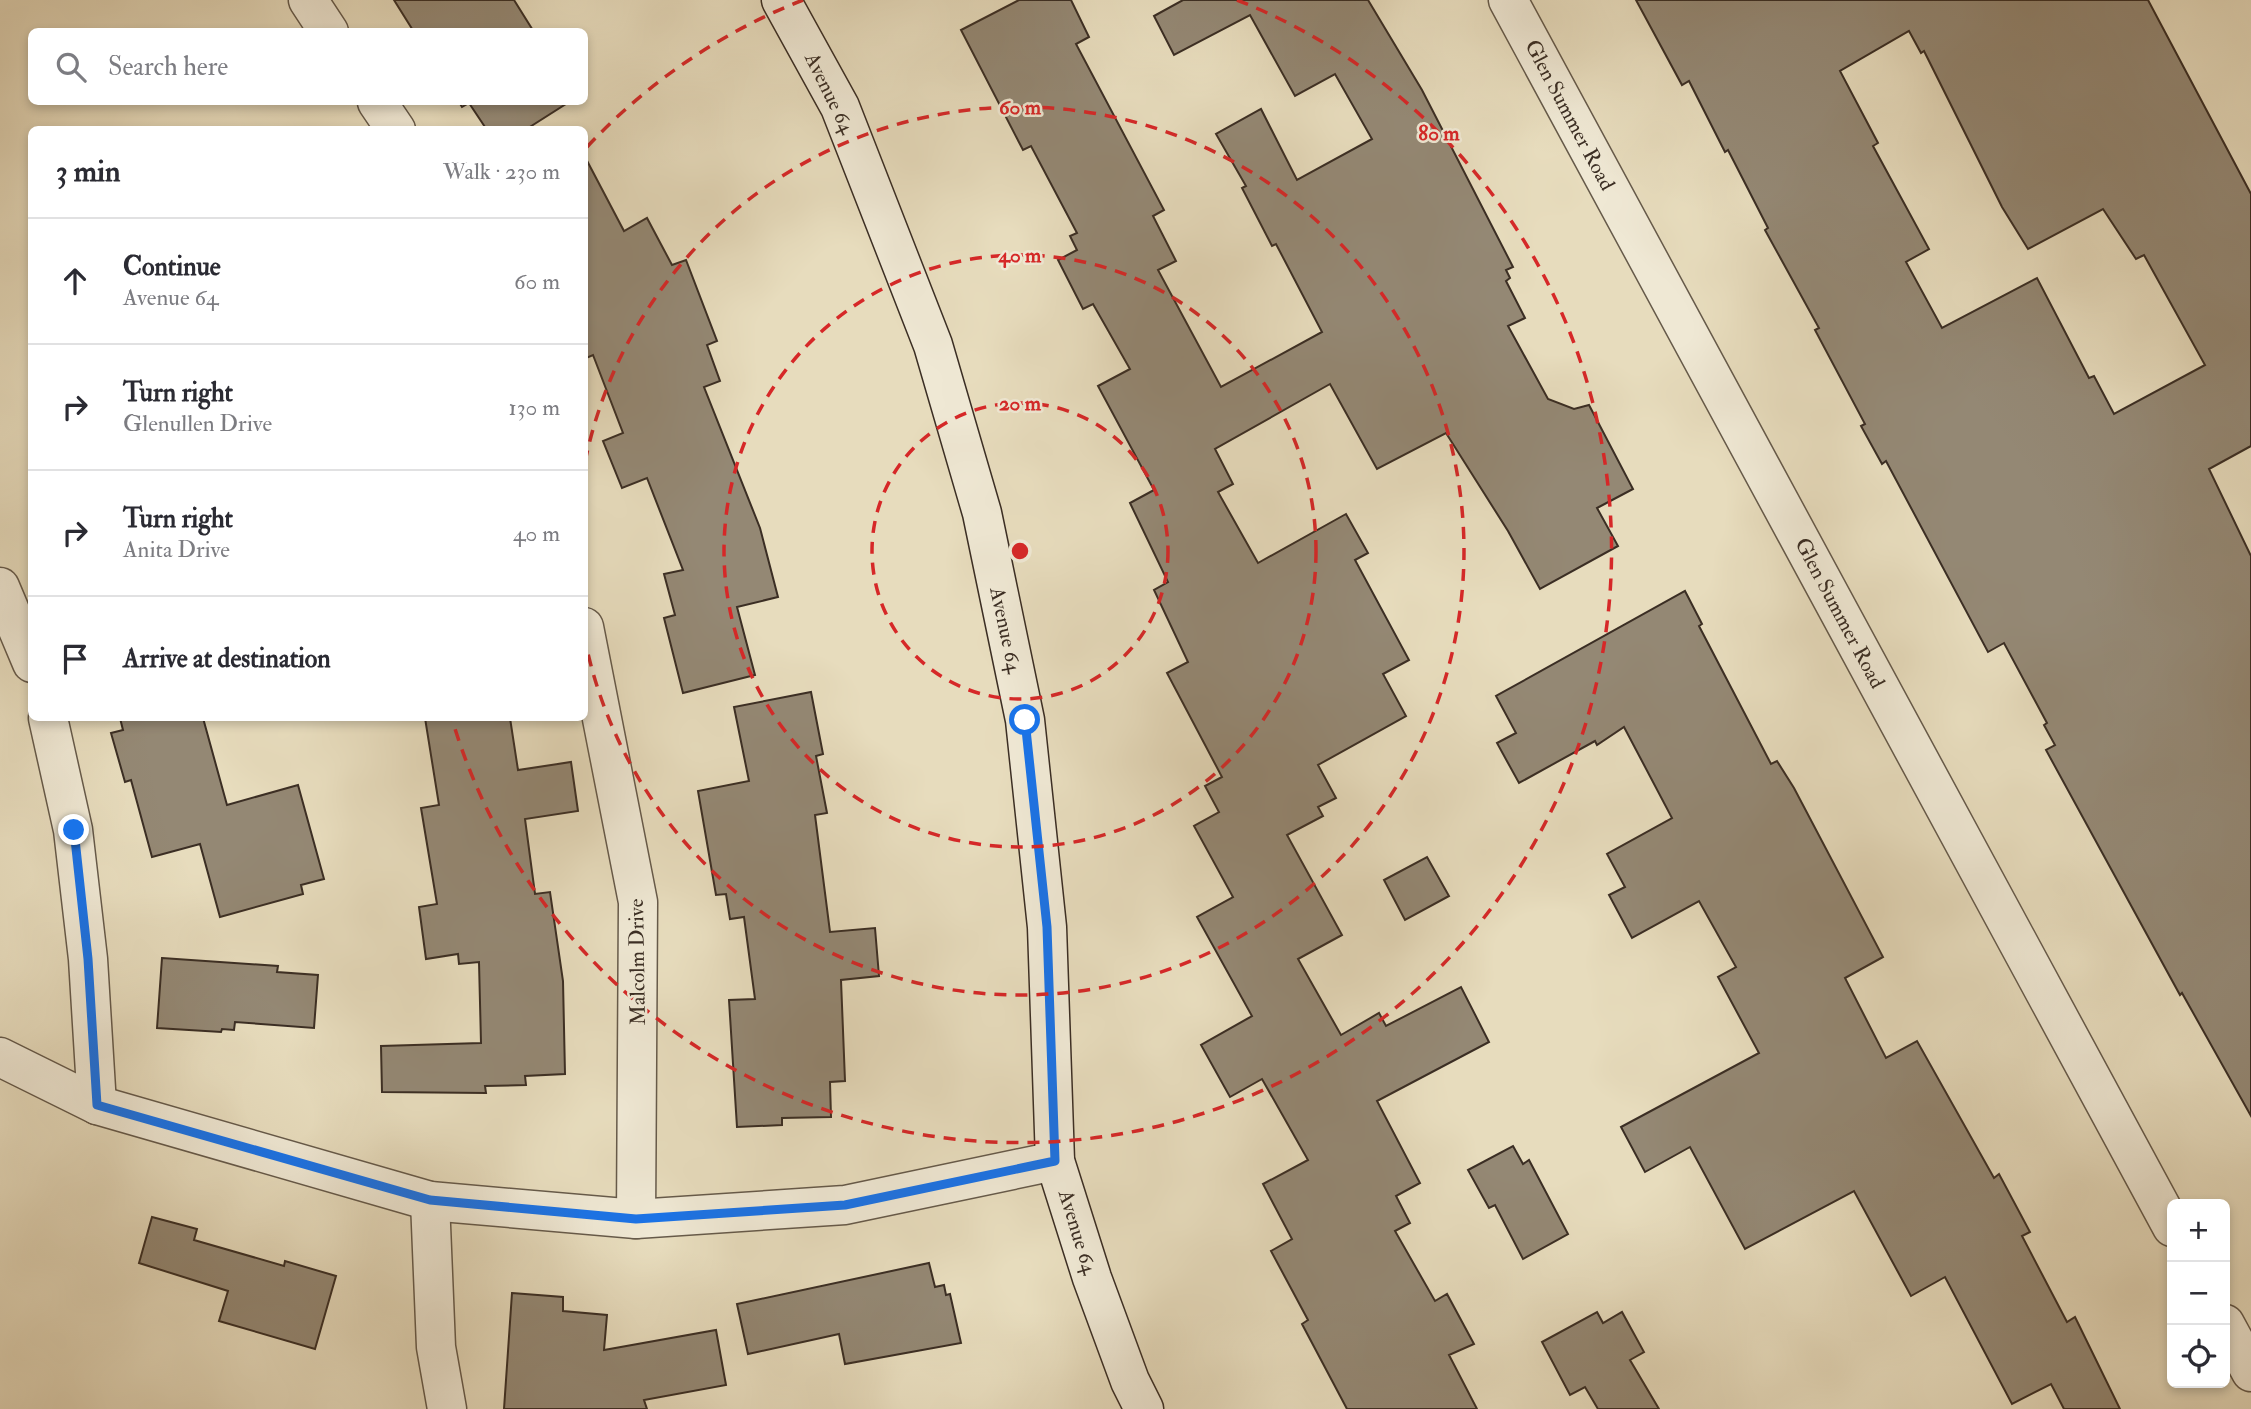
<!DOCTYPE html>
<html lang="en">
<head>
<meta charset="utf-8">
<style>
  :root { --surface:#fff; --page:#f2f2f3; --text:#2b2b33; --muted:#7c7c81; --line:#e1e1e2 }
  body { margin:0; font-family:"IM FELL Double Pica",serif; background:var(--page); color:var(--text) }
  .controls { position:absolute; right:21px; bottom:21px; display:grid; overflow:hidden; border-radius:10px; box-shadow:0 4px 10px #0003 }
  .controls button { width:63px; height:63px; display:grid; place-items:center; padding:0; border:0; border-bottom:2px solid var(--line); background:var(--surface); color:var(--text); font:35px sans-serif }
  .stop { position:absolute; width:21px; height:21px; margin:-16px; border:5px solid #1a73e8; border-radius:50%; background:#fff }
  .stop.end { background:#1a73e8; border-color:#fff; box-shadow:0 2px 7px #0008 }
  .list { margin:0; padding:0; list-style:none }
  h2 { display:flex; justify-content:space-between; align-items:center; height:91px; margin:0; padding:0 28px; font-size:30px }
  h2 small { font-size:23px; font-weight:400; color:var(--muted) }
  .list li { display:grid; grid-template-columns:46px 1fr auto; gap:21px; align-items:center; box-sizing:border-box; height:126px; padding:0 28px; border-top:2px solid var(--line) }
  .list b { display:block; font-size:26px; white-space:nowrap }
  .list p { margin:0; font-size:23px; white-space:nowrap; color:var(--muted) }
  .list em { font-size:23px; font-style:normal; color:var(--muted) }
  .icon { flex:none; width:38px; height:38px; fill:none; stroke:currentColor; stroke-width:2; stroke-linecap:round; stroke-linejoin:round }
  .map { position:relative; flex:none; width:2251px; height:1409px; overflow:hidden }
  .search { position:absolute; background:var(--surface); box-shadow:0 4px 10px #0003; left:28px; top:28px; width:560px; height:77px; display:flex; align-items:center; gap:18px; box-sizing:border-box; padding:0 24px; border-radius:10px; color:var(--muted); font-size:26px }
  .panel { position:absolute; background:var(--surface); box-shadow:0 4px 10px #0003; left:28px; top:126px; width:560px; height:595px; border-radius:10px }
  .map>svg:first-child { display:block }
  .building { fill:#948874; stroke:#3b2e24; stroke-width:2; fill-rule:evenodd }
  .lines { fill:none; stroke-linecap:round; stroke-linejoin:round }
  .street-casing { stroke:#665a4a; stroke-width:41 }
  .secondary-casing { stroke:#3b2e24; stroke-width:41 }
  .street { stroke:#efe8d4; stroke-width:38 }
  .secondary { stroke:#efe8d4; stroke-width:38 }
  .route { stroke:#1a73e8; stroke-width:9 }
  .ring { fill:none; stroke:#d62828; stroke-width:3.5; stroke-dasharray:12 9 }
  .labels { text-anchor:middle; stroke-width:5; stroke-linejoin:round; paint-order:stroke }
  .street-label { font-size:21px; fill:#3b2e24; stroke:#efe8d4 }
  .centre { fill:#d62828; stroke:#efe8d4; stroke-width:3.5 }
  .ring-label { font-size:21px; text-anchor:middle; font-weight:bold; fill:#d62828; stroke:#efe8d4; stroke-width:5; stroke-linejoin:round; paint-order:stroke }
</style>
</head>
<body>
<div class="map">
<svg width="2251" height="1409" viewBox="0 0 2251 1409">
  <rect width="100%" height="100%" fill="#e7dcbd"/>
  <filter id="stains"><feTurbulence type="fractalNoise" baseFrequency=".00286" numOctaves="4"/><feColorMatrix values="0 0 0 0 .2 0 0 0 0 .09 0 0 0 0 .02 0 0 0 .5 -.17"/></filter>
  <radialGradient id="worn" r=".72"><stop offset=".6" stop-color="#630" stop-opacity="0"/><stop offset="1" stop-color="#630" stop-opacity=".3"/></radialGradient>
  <!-- building -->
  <g class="building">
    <path d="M 394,0 L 514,0 L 534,32 L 414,32 Z"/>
    <path d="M 1019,0 L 1071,0 L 1089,37 L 1076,44 L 1164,210 L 1153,216 L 1176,261 L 1158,270 L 1221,387 L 1322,332 L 1276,244 L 1272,246 L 1242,188 L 1246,186 L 1216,134 L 1261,109 L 1297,180 L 1372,139 L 1335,74 L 1295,96 L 1250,15 L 1174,55 L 1154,16 L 1183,0 L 1368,0 L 1422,90 L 1513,267 L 1506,270 L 1510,278 L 1506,281 L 1525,318 L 1508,326 L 1548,399 L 1574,409 L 1589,405 L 1633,489 L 1597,508 L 1618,546 L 1540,589 L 1508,531 L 1446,433 L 1377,469 L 1330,384 L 1215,449 L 1233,484 L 1218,492 L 1258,563 L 1346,514 L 1368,553 L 1355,560 L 1409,660 L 1383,674 L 1406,716 L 1318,765 L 1336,798 L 1318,807 L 1323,816 L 1287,835 L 1342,935 L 1298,959 L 1341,1035 L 1379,1013 L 1386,1026 L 1461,987 L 1489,1042 L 1377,1101 L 1420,1183 L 1396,1196 L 1410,1223 L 1395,1231 L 1435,1301 L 1447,1294 L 1474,1344 L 1449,1355 L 1477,1409 L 1347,1409 L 1302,1324 L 1308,1320 L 1271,1251 L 1292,1239 L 1263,1184 L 1308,1160 L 1262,1079 L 1230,1097 L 1201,1045 L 1252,1016 L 1197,917 L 1233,897 L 1194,826 L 1219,812 L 1205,786 L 1222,777 L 1167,673 L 1188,662 L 1154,590 L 1168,582 L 1130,503 L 1154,490 L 1098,386 L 1130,369 L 1093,304 L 1083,309 L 1058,260 L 1077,250 L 1070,236 L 1077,233 L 1031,146 L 1023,150 L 961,30 Z"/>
    <path d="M 1636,0 L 2148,0 L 2251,194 L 2251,446 L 2209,469 L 2251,556 L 2251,1116 L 2182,993 L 2180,995 L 2046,750 L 2055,745 L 2044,725 L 2047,723 L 2004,643 L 1988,652 L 1886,461 L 1882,464 L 1861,426 L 1865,424 L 1815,330 L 1819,328 L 1765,230 L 1768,228 L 1728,150 L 1725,152 L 1689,81 L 1682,85 ZM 1909,31 L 1921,53 L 1924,51 L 2002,207 L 2028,249 L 2103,209 L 2136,259 L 2144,255 L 2205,365 L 2114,414 L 2094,376 L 2089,378 L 2037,278 L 1942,328 L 1906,262 L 1929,249 L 1873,146 L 1878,143 L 1840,71 Z"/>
    <path d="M 459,102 L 569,102 L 525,130 L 487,130 L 469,103 L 462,107 Z"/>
    <path d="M 584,155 L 624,231 L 647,218 L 672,265 L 686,260 L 717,341 L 707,345 L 720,381 L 704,387 L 760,528 L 778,597 L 737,607 L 755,675 L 683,693 L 664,618 L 675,615 L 664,574 L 683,570 L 647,478 L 622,488 L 603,441 L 623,433 L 593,355 L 584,359 Z"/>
    <path d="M 1685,591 L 1702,624 L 1699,626 L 1771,764 L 1777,761 L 1794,788 L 1883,957 L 1845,978 L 1886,1058 L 1917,1041 L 1994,1178 L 1999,1174 L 2030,1232 L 2022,1236 L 2067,1322 L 2075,1317 L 2120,1409 L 2064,1409 L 2051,1384 L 2012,1404 L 1945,1277 L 1911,1296 L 1854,1191 L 1745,1249 L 1690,1147 L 1645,1172 L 1621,1127 L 1759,1053 L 1718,977 L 1736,967 L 1699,901 L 1632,938 L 1609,895 L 1625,887 L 1607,854 L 1672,818 L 1624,727 L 1597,745 L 1595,741 L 1519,783 L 1497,743 L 1516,733 L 1496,696 Z"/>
    <path d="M 811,692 L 823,754 L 816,756 L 827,813 L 815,815 L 830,932 L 875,928 L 879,976 L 841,980 L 845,1081 L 830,1082 L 831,1117 L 782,1118 L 782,1125 L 737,1127 L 729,1000 L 755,999 L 744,917 L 730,919 L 726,894 L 716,895 L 698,791 L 749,781 L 734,707 Z"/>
    <path d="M 120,718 L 203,718 L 227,805 L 298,785 L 324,879 L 301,885 L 303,894 L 220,917 L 200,844 L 152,857 L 131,780 L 125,782 L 111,733 L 123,730 Z"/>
    <path d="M 425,718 L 510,718 L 518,770 L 571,762 L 578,811 L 525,819 L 535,894 L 550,892 L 563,981 L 565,1074 L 525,1076 L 526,1085 L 485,1086 L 486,1093 L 382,1092 L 381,1046 L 481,1043 L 479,962 L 459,964 L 458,954 L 426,959 L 419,907 L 437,904 L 421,808 L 439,805 Z"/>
    <path d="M 1427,857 L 1449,896 L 1405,920 L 1384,880 Z"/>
    <path d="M 162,958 L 278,966 L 277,972 L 318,975 L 314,1028 L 235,1022 L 234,1030 L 222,1029 L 221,1032 L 157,1028 Z"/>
    <path d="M 1513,1146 L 1523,1164 L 1529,1160 L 1568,1234 L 1523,1259 L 1495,1205 L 1489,1208 L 1468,1170 Z"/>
    <path d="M 152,1217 L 197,1229 L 194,1240 L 284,1266 L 285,1261 L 336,1276 L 315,1349 L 219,1321 L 228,1291 L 139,1263 Z"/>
    <path d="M 929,1263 L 935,1287 L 944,1285 L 946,1295 L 950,1294 L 961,1343 L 845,1364 L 839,1334 L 748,1354 L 737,1304 Z"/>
    <path d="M 512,1293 L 563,1297 L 563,1311 L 607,1315 L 604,1350 L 716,1330 L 726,1385 L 644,1400 L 647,1409 L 504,1409 Z"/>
    <path d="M 1597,1312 L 1603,1323 L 1622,1312 L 1644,1352 L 1630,1360 L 1659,1409 L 1598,1409 L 1585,1387 L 1570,1395 L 1542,1342 Z"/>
  </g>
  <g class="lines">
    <defs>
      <g id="street">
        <path d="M 308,0 L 329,32"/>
        <path d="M 1508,0 L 2172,1227"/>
        <path d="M 377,102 L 396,130"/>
        <path d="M 0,587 L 32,663"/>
        <path d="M 584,627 L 638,902 L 636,1219"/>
        <path d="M 48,718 L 73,830 L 88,959 L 97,1105"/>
        <path d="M 0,1057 L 97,1105 L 430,1201 L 636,1219 L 845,1205 L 1055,1161"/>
        <path d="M 430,1201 L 436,1347 L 447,1409"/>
        <path d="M 2225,1324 L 2251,1372"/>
      </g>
      <path id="secondary" d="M 781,0 L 840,107 L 933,345 L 982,513 L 1025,720 L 1047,927 L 1055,1161 L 1092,1278 L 1130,1381 L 1144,1409"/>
    </defs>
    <!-- street casing -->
    <use href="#street" class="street-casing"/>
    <!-- secondary casing -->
    <use href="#secondary" class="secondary-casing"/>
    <!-- street -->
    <use href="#street" class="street"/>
    <!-- secondary -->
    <use href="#secondary" class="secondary"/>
  </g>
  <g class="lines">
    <!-- route -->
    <path class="route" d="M 74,830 L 88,959 L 97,1105 L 430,1200 L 636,1219 L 845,1205 L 1055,1161 L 1047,927 L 1025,720"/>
  </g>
  <!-- distance rings -->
  <g class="ring">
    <circle cx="1020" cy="551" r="148"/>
    <circle cx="1020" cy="551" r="296"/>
    <path d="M585 462A444 444 0 1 1 585 640"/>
    <path d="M587 147A592 592 0 0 1 803 0M1237 0A592 592 0 1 1 452 719"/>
  </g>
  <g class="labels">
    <!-- street labels -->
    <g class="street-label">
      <text transform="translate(830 93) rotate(64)" y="7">Avenue 64</text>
      <text transform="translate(1570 115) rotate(62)" y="7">Glen Summer Road</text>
      <text transform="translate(1840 613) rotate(62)" y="7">Glen Summer Road</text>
      <text transform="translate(1006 630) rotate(78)" y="7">Avenue 64</text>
      <text transform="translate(637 962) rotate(-91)" y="7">Malcolm Drive</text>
      <text transform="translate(1078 1232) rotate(73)" y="7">Avenue 64</text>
    </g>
  </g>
  <circle cx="1020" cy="551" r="10" class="centre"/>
  <g class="ring-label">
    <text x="1020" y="114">60 m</text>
    <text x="1439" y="140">80 m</text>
    <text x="1020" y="262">40 m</text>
    <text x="1020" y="410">20 m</text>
  </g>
  <rect width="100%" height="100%" filter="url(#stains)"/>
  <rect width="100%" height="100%" fill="url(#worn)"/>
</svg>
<div class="controls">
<button>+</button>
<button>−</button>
<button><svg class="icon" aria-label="locate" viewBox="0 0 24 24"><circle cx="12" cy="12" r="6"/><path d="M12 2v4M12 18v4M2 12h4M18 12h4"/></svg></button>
</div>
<div class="stop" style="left:1025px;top:720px"></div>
<div class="stop end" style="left:74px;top:830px"></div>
<div class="search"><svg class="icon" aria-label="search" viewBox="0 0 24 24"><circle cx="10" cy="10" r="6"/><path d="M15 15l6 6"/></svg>Search here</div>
<section class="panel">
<h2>3 min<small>Walk · 230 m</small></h2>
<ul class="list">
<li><svg class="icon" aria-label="ahead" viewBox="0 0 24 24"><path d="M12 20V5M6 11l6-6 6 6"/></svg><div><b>Continue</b><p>Avenue 64</p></div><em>60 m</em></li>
<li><svg class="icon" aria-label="right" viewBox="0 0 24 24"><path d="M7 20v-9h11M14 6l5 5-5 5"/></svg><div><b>Turn right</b><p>Glenullen Drive</p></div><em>130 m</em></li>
<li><svg class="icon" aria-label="right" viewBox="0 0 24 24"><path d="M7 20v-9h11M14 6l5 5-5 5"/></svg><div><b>Turn right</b><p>Anita Drive</p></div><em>40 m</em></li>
<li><svg class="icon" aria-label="arrive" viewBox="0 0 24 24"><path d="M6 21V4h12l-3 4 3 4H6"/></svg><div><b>Arrive at destination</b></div></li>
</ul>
</section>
</div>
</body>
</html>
